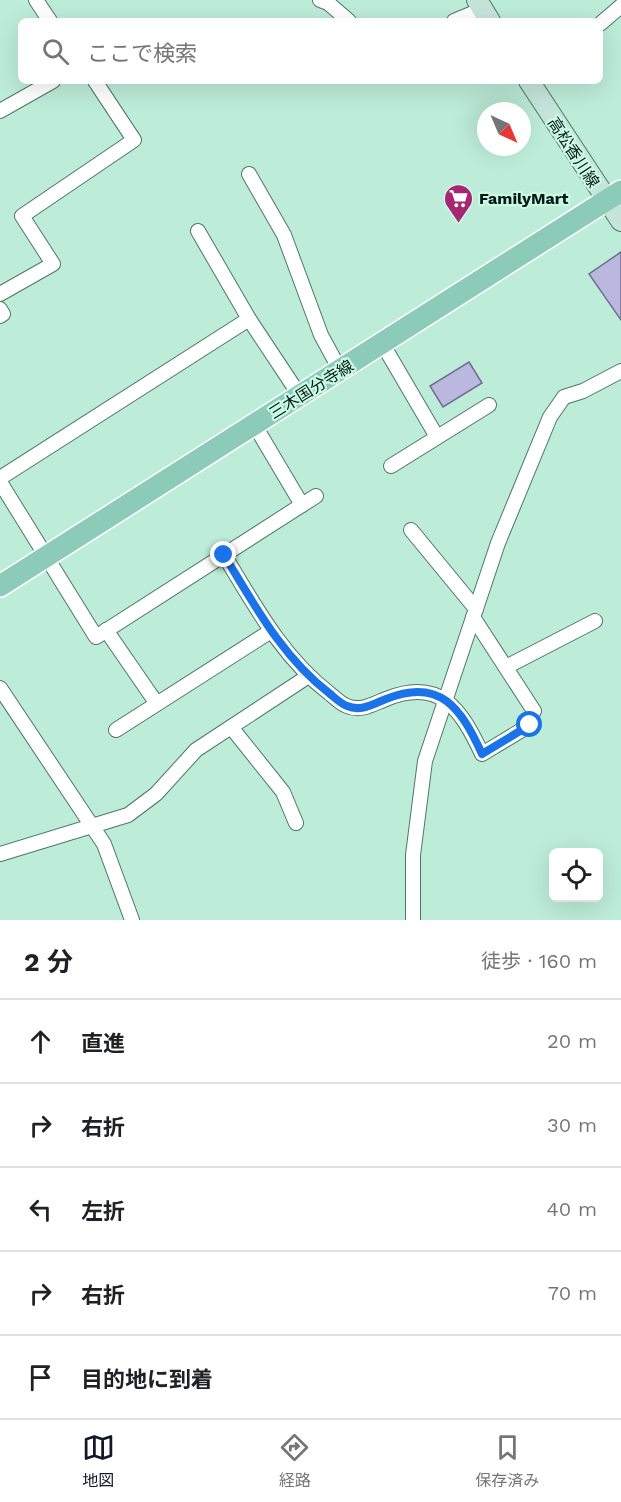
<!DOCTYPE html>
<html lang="ja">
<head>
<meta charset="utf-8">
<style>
  :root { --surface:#fff; --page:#f6f6f6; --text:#202124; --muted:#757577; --line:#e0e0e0; --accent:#111827 }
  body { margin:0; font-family:"Work Sans","Noto Sans JP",sans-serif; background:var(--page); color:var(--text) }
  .controls { position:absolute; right:18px; bottom:18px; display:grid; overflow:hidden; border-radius:9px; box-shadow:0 6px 24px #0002 }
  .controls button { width:54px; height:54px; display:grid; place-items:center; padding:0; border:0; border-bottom:2px solid var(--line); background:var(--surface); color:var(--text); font:30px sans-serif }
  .compass { position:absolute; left:477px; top:102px; width:54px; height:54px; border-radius:50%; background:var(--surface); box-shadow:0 6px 24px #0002; rotate:136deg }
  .stop { position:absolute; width:18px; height:18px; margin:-14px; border:4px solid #1a73e8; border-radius:50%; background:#fff }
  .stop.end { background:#1a73e8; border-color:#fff; box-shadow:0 2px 6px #0008 }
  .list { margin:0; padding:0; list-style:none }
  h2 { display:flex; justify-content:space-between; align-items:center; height:78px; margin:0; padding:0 24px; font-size:26px }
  h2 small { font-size:20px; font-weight:400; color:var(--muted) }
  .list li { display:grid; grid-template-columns:39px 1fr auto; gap:18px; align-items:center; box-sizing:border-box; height:84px; padding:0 24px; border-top:2px solid var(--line) }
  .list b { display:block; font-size:22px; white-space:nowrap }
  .list em { font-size:20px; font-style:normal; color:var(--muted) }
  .icon { flex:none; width:33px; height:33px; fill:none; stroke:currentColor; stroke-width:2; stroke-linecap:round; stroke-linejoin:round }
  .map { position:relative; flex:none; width:621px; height:920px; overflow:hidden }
  .search { position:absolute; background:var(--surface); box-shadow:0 6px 24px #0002; left:18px; right:18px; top:18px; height:66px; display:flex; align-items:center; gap:15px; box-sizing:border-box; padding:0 21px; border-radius:9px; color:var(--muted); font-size:22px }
  .sheet { height:498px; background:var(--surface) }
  nav { display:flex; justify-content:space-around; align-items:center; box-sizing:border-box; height:84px; border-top:2px solid var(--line); background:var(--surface); font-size:16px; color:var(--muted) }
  nav a { display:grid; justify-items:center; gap:3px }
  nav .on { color:var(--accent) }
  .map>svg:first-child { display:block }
  .building { fill:#bbb8df; stroke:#706d91; stroke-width:1.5 }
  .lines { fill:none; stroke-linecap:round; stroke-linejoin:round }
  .street-casing { stroke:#4c7867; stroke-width:16 }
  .secondary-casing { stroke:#4c7867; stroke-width:22 }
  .primary-casing { stroke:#fff; stroke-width:24 }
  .street { stroke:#fff; stroke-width:14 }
  .secondary { stroke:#c5e5db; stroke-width:20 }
  .primary { stroke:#8bcbb7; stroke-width:21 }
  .route { stroke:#1a73e8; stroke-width:8 }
  .labels { text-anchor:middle; stroke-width:4.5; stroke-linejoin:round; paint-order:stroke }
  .street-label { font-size:16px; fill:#071913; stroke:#cafae6 }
  .poi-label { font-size:16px; font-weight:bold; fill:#071913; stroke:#cafae6; text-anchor:start }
</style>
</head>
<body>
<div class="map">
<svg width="621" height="920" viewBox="0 0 621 920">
  <rect width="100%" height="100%" fill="#bdecd9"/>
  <!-- building -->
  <g class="building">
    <path d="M 621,252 L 621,320 L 589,274 Z"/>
    <path d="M 469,362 L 482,383 L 443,407 L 430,386 Z"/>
  </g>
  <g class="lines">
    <defs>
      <g id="street">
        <path d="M 36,0 L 50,21"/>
        <path d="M 320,0 L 328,3 L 349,21"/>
        <path d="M 454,21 L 483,9"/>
        <path d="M 600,24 L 621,6"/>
        <path d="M 0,111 L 53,81"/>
        <path d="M 249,174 L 284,235 L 321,335 L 340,370"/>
        <path d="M 198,231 L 249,319 L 300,396"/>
        <path d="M 0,294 L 53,264 L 22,216 L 134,140 L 95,81"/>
        <path d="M 0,309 L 3,314 L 0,316"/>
        <path d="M 382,343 L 437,437"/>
        <path d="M 254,424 L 302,505"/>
        <path d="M 391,466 L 489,405"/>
        <path d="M 0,478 L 249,319"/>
        <path d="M 0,482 L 96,637 L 316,496"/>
        <path d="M 411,530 L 476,609"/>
        <path d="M 224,555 C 254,604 282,657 329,693 C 334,697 341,704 347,706 C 361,712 373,704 386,699 C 440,677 461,709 482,754 L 530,725"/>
        <path d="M 473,617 L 534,711"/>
        <path d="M 106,630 L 157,704"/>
        <path d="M 506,667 L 595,621"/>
        <path d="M 0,688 L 104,844 L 132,920"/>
        <path d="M 231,727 L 283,792 L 296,823"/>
        <path d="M 116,730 L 271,631"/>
        <path d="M 0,854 L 128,815 L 156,794 L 196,750 L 307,677"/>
        <path d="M 413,920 L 413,855 L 425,761 L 498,543 L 550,417 L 564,397 L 583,391 L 621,371"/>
      </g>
      <g id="secondary">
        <path d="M 477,0 L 490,21"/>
        <path d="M 529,81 L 621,221"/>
      </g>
      <path id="primary" d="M 0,586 L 621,191"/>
    </defs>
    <!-- street casing -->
    <use href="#street" class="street-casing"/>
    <!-- secondary casing -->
    <use href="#secondary" class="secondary-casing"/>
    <!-- primary casing -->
    <use href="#primary" class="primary-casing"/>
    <!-- street -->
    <use href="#street" class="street"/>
    <!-- secondary -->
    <use href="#secondary" class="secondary"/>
    <!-- primary -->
    <use href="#primary" class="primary"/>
  </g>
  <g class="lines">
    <!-- route -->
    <path class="route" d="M 224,555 C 254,604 282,657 329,693 C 334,697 341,704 347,706 C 361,712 373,704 386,699 C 440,677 461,708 482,754 L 530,725"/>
  </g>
  <!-- icons -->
  <defs>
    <symbol id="supermarket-pin" viewBox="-11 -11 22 30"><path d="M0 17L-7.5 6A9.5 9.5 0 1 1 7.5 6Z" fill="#a72573" stroke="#cafae6"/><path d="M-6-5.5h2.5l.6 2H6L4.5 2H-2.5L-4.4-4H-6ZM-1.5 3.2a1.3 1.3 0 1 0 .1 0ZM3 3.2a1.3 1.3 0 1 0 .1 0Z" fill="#fff"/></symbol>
  </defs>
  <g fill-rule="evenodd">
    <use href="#supermarket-pin" x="442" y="182" width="33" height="45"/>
  </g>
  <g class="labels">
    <!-- street labels -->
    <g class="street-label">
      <text transform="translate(574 152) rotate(57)" y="6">高松香川線</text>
      <text transform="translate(311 389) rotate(-32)" y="6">三木国分寺線</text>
    </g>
    <!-- poi labels -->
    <g class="poi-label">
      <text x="479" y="204">FamilyMart</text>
    </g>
  </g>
</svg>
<div class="controls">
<button><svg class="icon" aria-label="locate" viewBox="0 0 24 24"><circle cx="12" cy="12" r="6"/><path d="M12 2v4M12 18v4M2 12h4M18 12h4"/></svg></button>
</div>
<svg class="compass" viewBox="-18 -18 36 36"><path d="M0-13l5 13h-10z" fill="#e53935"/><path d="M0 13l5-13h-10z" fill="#757577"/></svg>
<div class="stop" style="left:530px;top:725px"></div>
<div class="stop end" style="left:224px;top:555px"></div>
<div class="search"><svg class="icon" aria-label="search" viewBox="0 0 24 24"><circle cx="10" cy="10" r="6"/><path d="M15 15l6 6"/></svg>ここで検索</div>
</div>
<section class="sheet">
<h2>2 分<small>徒歩 · 160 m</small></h2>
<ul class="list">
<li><svg class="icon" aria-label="ahead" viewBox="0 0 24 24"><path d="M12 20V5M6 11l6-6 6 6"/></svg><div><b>直進</b></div><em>20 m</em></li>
<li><svg class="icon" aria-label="right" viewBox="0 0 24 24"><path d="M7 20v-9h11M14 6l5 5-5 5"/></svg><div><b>右折</b></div><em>30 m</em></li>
<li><svg class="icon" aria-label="left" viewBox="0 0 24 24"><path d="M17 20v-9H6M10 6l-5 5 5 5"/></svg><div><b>左折</b></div><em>40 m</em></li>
<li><svg class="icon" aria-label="right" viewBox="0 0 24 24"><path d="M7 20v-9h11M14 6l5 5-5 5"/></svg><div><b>右折</b></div><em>70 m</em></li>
<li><svg class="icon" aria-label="arrive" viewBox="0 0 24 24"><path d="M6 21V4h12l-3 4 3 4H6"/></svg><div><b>目的地に到着</b></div></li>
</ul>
</section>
<nav>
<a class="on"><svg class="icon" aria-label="map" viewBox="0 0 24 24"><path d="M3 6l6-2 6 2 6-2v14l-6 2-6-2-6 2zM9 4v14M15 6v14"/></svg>地図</a>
<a><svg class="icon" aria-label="directions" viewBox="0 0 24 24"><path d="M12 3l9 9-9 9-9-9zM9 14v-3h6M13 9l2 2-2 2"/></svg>経路</a>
<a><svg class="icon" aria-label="saved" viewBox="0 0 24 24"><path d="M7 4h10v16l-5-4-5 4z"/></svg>保存済み</a>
</nav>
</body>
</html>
